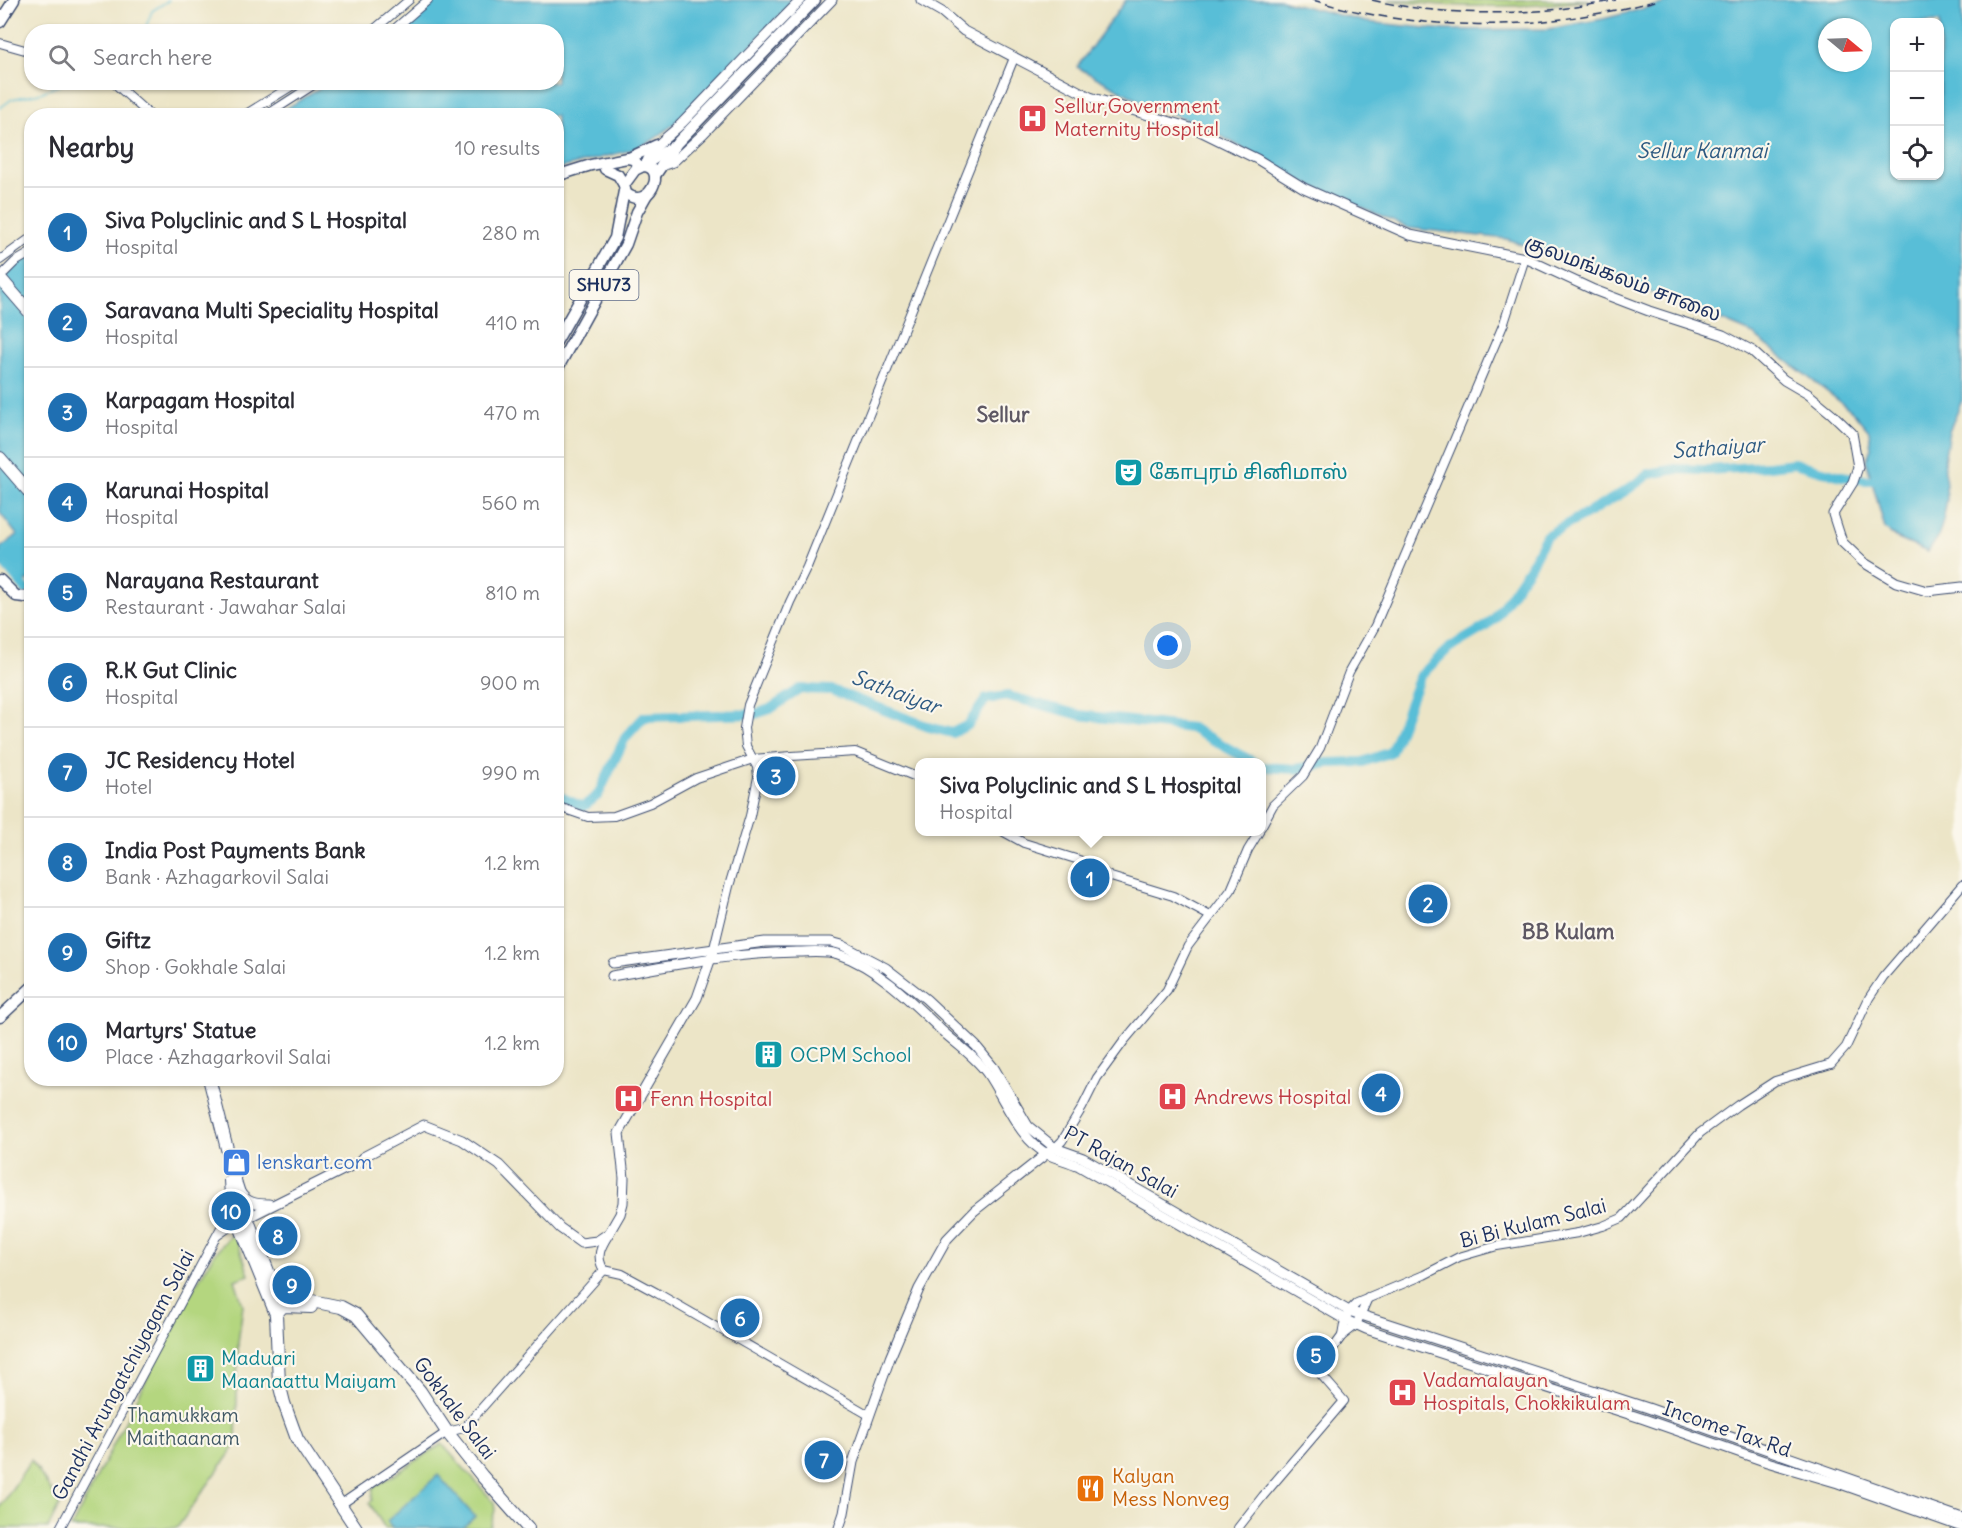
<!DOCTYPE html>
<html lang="en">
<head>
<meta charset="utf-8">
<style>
  :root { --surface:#fff; --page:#f7f7f7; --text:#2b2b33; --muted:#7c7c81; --line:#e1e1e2; --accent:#1f6fb2 }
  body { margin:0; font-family:Delius,"Noto Sans Tamil",sans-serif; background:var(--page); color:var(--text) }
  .controls { position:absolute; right:18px; top:18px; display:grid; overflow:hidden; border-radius:12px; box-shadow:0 2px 4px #0004 }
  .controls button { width:54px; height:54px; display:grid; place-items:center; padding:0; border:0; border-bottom:2px solid var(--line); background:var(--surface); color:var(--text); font:30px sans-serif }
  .compass { position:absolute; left:1818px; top:18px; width:54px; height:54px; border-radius:50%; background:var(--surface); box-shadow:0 2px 4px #0004; rotate:109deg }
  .you { position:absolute; left:1168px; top:646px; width:21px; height:21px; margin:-15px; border:4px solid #fff; border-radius:50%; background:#1a73e8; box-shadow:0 0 0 9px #1a73e833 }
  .badge { display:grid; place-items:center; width:39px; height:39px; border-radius:50%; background:var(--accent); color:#fff; font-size:20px; font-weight:700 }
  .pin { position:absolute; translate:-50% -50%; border:3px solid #fff; box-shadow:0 2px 6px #0006 }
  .popup { position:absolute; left:915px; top:758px; width:351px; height:78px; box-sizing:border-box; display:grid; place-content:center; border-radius:12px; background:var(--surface); filter:drop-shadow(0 2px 4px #0005); font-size:20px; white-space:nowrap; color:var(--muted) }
  .popup b { font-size:22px; color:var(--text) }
  .popup::after { content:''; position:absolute; left:50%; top:100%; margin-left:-12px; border:12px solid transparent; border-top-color:var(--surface) }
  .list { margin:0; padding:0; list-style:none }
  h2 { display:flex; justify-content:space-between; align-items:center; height:78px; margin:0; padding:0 24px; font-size:26px }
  h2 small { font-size:20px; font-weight:400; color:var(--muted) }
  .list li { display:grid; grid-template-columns:39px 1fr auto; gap:18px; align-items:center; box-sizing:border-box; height:90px; padding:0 24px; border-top:2px solid var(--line) }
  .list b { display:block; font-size:22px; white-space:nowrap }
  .list p { margin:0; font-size:20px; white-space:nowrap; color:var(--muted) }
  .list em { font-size:20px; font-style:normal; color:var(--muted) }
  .icon { flex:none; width:33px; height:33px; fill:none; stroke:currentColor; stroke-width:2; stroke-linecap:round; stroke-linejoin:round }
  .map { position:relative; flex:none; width:1962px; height:1528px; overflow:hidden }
  .search { position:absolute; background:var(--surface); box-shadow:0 2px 4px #0004; left:24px; top:24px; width:540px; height:66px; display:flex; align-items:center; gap:15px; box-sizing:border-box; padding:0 21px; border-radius:24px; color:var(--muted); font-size:22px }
  .panel { position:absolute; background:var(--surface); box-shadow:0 2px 4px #0004; left:24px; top:108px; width:540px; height:978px; border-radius:24px }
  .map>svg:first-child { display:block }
  .green { fill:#b4d67f; stroke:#68826e; stroke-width:1.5 }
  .water { fill:#59bed7; stroke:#3a769a; stroke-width:1.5; fill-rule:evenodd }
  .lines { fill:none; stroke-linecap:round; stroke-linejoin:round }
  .stream { stroke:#59bed7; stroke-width:1.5 }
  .river { stroke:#59bed7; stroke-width:10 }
  .tertiary-casing { stroke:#3a4a6e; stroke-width:10 }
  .secondary-casing { stroke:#3a4a6e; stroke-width:11 }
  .primary-casing { stroke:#3a4a6e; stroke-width:13 }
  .trunk-casing { stroke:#3a4a6e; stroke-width:14 }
  .tertiary { stroke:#fff; stroke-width:8 }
  .secondary { stroke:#fff; stroke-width:9 }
  .primary { stroke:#fff; stroke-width:10 }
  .trunk { stroke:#fff; stroke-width:12 }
  .rail { stroke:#1b2f5e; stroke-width:1.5; stroke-dasharray:9 4.5; stroke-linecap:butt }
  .labels { text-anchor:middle; stroke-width:4.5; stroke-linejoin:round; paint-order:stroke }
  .shield { fill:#fbf7ec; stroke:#5e6b89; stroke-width:1.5 }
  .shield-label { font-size:18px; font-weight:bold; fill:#1b2f5e }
  .health-label { font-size:20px; fill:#be3a42; stroke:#fbf7ec; text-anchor:start }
  .street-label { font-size:20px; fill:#1b2f5e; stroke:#fbf7ec }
  .culture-label { font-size:20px; fill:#0d838f; stroke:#fbf7ec; text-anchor:start }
  .shop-label { font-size:20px; fill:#366cbe; stroke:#fbf7ec; text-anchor:start }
  .park-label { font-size:20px; fill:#415966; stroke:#fbf7ec }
  .food-label { font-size:20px; fill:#c56008; stroke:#fbf7ec; text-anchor:start }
  .water-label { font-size:21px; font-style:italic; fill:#2e5a82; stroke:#fbf7ec }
  .neighbourhood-label { font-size:21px; font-weight:bold; fill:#5e5864; stroke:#fbf7ec }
</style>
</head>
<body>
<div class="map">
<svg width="1962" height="1528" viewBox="0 0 1962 1528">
  <rect width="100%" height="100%" fill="#fbf7ec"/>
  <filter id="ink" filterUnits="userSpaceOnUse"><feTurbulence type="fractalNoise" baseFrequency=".0167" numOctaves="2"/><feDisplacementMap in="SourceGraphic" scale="12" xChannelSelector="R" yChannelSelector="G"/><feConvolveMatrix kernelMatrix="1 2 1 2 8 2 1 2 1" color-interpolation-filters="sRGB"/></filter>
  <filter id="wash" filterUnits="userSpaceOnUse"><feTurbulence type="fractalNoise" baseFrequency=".008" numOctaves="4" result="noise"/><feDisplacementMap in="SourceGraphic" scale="24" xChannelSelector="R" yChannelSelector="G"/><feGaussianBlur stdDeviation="1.35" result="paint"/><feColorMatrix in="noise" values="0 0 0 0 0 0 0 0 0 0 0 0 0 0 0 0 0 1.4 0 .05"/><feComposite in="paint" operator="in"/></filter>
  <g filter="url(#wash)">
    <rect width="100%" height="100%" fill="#ece5c7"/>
    <!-- green -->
    <g class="green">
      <path d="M 1387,0 L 1590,0 C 1521,9 1455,8 1387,0 Z"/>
      <path d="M 234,1231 L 249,1275 L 235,1280 L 243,1305 L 238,1343 L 236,1445 L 177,1528 L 71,1528 L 189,1296 L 213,1256 Z"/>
      <path d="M 442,1444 L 494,1502 L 495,1510 L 490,1528 L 385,1528 L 369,1503 L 372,1500 L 373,1488 Z"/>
      <path d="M 31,1460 L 60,1504 L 48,1528 L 0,1528 L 0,1507 Z"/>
    </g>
    <!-- water -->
    <g class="water">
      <path d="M 434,0 L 796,0 L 673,125 L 653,140 L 635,149 L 557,169 L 556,116 L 273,116 L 329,83 L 556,82 L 556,32 L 399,31 Z"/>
      <path d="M 1126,0 L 1280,0 L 1366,22 L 1446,30 L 1549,29 L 1603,19 L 1678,0 L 1962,0 L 1962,400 L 1949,431 L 1944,461 L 1947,500 L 1943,521 L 1938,537 L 1928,552 L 1898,539 L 1885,529 L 1866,460 L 1871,449 L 1869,431 L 1852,411 L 1751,333 L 1697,310 L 1507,239 L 1408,228 L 1307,184 L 1201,125 L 1138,100 L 1077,67 ZM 1894,22 L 1940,22 L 1940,176 L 1894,176 ZM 1827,27 L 1863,27 L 1863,63 L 1827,63 Z"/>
      <path d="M 31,255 L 32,579 L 18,585 L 3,566 L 0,568 L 0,548 L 17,535 L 0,513 L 0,282 L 16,265 Z"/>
      <path d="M 438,1475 L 475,1517 L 462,1528 L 393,1528 L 387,1521 Z"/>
    </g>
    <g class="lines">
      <!-- stream -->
      <g class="stream">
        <path d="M 144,32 L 152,11 L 169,0"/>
        <path d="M 0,108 L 12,99 L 40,93 L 67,82"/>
      </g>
      <!-- river -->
      <g class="river">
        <path d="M 0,558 L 32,597"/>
        <path d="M 1261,767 L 1297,769 L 1327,763 L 1363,762 L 1391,752 L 1420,676 L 1448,649 L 1485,627 L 1495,618 L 1529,568 L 1546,536 L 1595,509 L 1627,490 L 1649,474 L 1676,469 L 1707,470 L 1769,466 L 1794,463 L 1841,476 L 1866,480 L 1872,480 L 1883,474"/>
        <path d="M 556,795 L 583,807 L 598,795 L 625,738 L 644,717 L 755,714 L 770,709 L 800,689 L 832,690 L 929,727 L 952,733 L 968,725 L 986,699 L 1008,696 L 1080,715 L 1191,728 L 1253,762"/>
      </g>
    </g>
  </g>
  <g filter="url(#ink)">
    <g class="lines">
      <defs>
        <g id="tertiary">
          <path d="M 371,32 L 409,0"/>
          <path d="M 391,32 L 428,0"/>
          <path d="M 0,43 L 32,52"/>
          <path d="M 113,82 L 151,116"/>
          <path d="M 243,116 L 298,82"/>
          <path d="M 265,116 L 318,82"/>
          <path d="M 0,260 L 32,237"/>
          <path d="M 3,274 L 15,262 L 32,252"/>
          <path d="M 556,806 L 588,817 L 614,816 L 650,803 L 696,778 L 753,759 L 792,756 L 855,752 L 919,778"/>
          <path d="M 1261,827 L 1273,805 L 1303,776 L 1320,748 L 1349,672 L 1375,626 L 1504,323 L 1525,258"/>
          <path d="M 1004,832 L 1024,843 L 1079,860 L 1111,877 L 1173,896 L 1210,916"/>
          <path d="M 714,948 L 729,886 L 750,816 L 758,777 L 757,767 L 746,746 L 744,728 L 748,705 L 790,602 L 807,567 L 1014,58"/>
          <path d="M 1055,1148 L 1062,1141 L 1082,1108 L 1097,1078 L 1124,1041 L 1167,990 L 1188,946 L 1231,890 L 1248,850 L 1259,832"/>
          <path d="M 218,1235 L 238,1221"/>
          <path d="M 604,1270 C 595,1256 601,1247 609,1234"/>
          <path d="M 1342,1336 C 1345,1320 1344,1315 1357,1303 L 1424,1275 L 1459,1257 L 1497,1246 L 1578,1233 L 1603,1226 L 1622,1218 L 1700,1133 L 1738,1105 L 1775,1081 L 1831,1064 L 1846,1047 L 1869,998 L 1883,977 L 1962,885"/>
          <path d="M 340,1505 L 447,1432 L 464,1428 L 604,1270 L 622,1274 L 657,1293 L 869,1415"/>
          <path d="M 60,1528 L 225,1220 L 229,1197 L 228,1180"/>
          <path d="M 1238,1528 L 1263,1496 L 1344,1401 L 1317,1370 L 1342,1336 L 1356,1325 L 1368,1298"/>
        </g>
        <g id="secondary">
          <path d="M 921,0 L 942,12 L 964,31 L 1090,97 L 1200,131 L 1257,159 L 1304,188 L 1410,235 L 1525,258 L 1594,290 L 1649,311 L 1723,335 L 1751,350 L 1784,380 L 1808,394 L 1831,413 L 1852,433 L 1858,467 L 1853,482 L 1833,514 L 1842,542 L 1863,562 L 1896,582 L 1927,591 L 1962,587"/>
          <path d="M 646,164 C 652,145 669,137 682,123 C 722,82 761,40 801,0"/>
          <path d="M 661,166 L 673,162 L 704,133 L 832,0"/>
          <path d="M 613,963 L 765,942 L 831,942 L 842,945 L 886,968 L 926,999 L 976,1046 L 994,1068 L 1028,1126 L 1055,1148 L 1083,1158 L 1349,1311 L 1648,1408 L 1962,1518"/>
          <path d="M 612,976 C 674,965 734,953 797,952 C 810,952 825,950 838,954 C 877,967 911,1001 940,1029 C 956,1044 974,1055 987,1073 C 1005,1099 1019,1140 1049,1155 C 1059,1159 1070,1162 1079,1166 L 1344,1319 L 1366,1329 L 1644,1419 L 1767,1462 L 1838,1483 L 1962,1527"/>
          <path d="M 240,1192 C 247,1203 256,1204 269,1204"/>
          <path d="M 247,1218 L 359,1162 L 363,1157 L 424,1125 L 462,1140 L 499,1165 L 560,1228 L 581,1243 L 597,1241 L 609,1233 L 620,1214 L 623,1203 L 624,1178 L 619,1133 L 697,998 L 712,955"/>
          <path d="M 839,1528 L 844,1513 L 853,1462 L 890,1358 L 919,1289 L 947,1239 L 974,1211 L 1050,1151"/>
        </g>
        <g id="primary">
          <path d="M 0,22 L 14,0"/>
          <path d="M 629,158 L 657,145"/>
          <path d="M 643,166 C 669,167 648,213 626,193 L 624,185 L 635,170 Z"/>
          <path d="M 643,166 L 672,147"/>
          <path d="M 605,169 L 618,175 L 624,185"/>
          <path d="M 656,174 L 677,143 L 815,0"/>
          <path d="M 556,176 L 591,165 L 627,158 L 633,159 L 640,167"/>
          <path d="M 556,342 L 615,238 L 624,191"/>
          <path d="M 556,371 L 626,244 L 637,212 L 646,196"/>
          <path d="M 0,580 L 16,596 L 25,597 L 32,591"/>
          <path d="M 0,1017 L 32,987"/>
        </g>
        <g id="trunk">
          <path d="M 0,278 L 32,315"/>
          <path d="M 0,458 L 32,495"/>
          <path d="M 209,1078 L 236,1184 L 247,1218 L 273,1284 L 283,1295 L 341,1307 L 356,1315 L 420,1391 L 447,1432 L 482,1476 L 528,1528"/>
          <path d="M 232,1198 L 238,1221 L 276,1314 L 279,1383 L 284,1403 L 297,1439 L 356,1528"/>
          <path d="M 276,1314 L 283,1306 L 311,1307"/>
        </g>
      </defs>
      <!-- tertiary casing -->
      <use href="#tertiary" class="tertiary-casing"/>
      <!-- secondary casing -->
      <use href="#secondary" class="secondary-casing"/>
      <!-- primary casing -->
      <use href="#primary" class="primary-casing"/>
      <!-- trunk casing -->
      <use href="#trunk" class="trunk-casing"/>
      <!-- tertiary -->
      <use href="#tertiary" class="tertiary"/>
      <!-- secondary -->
      <use href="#secondary" class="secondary"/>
      <!-- primary -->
      <use href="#primary" class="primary"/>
      <!-- trunk -->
      <use href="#trunk" class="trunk"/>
      <!-- rail -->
      <g class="rail">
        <path d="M 1313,0 C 1428,35 1544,30 1659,0"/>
        <path d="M 1372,0 C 1448,18 1540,16 1616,0"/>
      </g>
    </g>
  </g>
  <!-- icons -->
  <defs>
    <symbol id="hospital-square" viewBox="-11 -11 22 22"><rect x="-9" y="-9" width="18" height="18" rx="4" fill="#e0444e" stroke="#fbf7ec"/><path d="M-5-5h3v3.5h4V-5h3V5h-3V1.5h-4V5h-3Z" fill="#fff"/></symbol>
    <symbol id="theatre-square" viewBox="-11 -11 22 22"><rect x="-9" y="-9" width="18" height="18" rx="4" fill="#0f9aa8" stroke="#fbf7ec"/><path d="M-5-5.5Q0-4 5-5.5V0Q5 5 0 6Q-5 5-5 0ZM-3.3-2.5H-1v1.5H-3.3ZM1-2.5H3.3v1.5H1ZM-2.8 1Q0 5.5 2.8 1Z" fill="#fff"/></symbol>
    <symbol id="building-square" viewBox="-11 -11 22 22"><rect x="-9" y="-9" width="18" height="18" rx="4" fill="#0f9aa8" stroke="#fbf7ec"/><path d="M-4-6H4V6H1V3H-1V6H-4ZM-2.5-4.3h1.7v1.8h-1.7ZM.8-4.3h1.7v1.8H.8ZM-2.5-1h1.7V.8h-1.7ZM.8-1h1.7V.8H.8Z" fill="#fff"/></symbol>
    <symbol id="shop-square" viewBox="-11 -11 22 22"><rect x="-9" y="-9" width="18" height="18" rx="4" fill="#3f7fe0" stroke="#fbf7ec"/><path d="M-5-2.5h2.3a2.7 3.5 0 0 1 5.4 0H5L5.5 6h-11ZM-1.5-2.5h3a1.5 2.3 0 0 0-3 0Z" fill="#fff"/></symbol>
    <symbol id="restaurant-square" viewBox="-11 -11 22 22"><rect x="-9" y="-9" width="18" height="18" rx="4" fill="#e8710a" stroke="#fbf7ec"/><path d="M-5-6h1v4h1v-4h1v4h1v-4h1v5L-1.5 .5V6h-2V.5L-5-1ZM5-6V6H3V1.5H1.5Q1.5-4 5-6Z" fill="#fff"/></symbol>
  </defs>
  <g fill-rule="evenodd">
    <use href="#hospital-square" x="1016" y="102" width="33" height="33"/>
    <use href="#theatre-square" x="1112" y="456" width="33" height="33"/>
    <use href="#building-square" x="752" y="1038" width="33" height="33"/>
    <use href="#hospital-square" x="1156" y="1080" width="33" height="33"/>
    <use href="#hospital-square" x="612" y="1082" width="33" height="33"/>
    <use href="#shop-square" x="220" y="1146" width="33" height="33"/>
    <use href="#building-square" x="184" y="1352" width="33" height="33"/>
    <use href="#hospital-square" x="1386" y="1376" width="33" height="33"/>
    <use href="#restaurant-square" x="1074" y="1472" width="33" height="33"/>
  </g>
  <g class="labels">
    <!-- shield labels -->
    <rect class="shield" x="569.5" y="270" width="69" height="30" rx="4.5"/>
    <g class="shield-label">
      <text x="604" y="291">SHU73</text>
    </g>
    <!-- health labels -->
    <g class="health-label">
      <text x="1054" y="113">Sellur,Government<tspan x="1054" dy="23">Maternity Hospital</tspan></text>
      <text x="1194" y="1104">Andrews Hospital</text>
      <text x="650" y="1106">Fenn Hospital</text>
      <text x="1423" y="1387">Vadamalayan<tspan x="1423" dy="23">Hospitals, Chokkikulam</tspan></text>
    </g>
    <!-- street labels -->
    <g class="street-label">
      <text transform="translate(1623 278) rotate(21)" y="7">குலமங்கலம் சாலை</text>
      <text transform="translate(1121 1162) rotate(29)" y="7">PT Rajan Salai</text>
      <text transform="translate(1533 1223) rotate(-14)" y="7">Bi Bi Kulam Salai</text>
      <text transform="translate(123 1375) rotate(-62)" y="7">Gandhi Arungatchiyagam Salai</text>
      <text transform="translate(455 1408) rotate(53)" y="7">Gokhale Salai</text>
      <text transform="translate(1727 1429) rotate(19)" y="7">Income Tax Rd</text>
    </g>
    <!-- culture labels -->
    <g class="culture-label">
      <text x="1149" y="479">கோபுரம் சினிமாஸ்</text>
      <text x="790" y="1062">OCPM School</text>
      <text x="221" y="1365">Maduari<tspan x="221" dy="23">Maanaattu Maiyam</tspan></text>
    </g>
    <!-- shop labels -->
    <g class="shop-label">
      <text x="257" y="1169">lenskart.com</text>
    </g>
    <!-- park labels -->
    <g class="park-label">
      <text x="183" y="1422">Thamukkam<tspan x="183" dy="23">Maithaanam</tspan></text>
    </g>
    <!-- food labels -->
    <g class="food-label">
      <text x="1112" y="1483">Kalyan<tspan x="1112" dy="23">Mess Nonveg</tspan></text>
    </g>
    <!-- water labels -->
    <g class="water-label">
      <text x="1702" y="158">Sellur Kanmai</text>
      <text transform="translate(1718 448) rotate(-4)" y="7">Sathaiyar</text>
      <text transform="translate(896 692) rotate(20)" y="7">Sathaiyar</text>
    </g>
    <!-- neighbourhood labels -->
    <g class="neighbourhood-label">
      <text x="1003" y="422">Sellur</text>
      <text x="1568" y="939">BB Kulam</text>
    </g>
  </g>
</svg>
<div class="controls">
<button>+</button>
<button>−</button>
<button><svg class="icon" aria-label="locate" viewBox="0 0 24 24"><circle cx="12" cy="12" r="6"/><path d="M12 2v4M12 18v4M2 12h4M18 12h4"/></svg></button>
</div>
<svg class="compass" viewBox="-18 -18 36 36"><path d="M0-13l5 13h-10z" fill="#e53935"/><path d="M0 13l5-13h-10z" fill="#7c7c81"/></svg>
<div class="you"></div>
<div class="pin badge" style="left:1090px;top:878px">1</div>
<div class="popup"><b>Siva Polyclinic and S L Hospital</b>Hospital</div>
<div class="pin badge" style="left:1428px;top:904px">2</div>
<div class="pin badge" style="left:776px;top:776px">3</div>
<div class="pin badge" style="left:1381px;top:1093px">4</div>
<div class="pin badge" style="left:1316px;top:1355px">5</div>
<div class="pin badge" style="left:740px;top:1318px">6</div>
<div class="pin badge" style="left:824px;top:1460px">7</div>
<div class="pin badge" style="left:278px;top:1236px">8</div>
<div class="pin badge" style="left:292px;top:1285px">9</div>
<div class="pin badge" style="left:231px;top:1211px">10</div>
<div class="search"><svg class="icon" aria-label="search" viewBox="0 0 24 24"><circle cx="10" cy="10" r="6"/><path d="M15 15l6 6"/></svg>Search here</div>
<section class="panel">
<h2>Nearby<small>10 results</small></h2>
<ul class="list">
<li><span class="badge">1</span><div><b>Siva Polyclinic and S L Hospital</b><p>Hospital</p></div><em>280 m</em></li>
<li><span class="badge">2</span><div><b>Saravana Multi Speciality Hospital</b><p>Hospital</p></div><em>410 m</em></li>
<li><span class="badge">3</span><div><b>Karpagam Hospital</b><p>Hospital</p></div><em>470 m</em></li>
<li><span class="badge">4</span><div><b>Karunai Hospital</b><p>Hospital</p></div><em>560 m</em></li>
<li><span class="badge">5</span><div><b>Narayana Restaurant</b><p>Restaurant · Jawahar Salai</p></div><em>810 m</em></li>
<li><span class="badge">6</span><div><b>R.K Gut Clinic</b><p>Hospital</p></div><em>900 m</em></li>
<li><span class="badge">7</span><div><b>JC Residency Hotel</b><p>Hotel</p></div><em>990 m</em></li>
<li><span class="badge">8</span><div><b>India Post Payments Bank</b><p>Bank · Azhagarkovil Salai</p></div><em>1.2 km</em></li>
<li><span class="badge">9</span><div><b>Giftz</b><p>Shop · Gokhale Salai</p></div><em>1.2 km</em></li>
<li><span class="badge">10</span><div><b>Martyrs' Statue</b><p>Place · Azhagarkovil Salai</p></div><em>1.2 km</em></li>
</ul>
</section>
</div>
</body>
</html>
